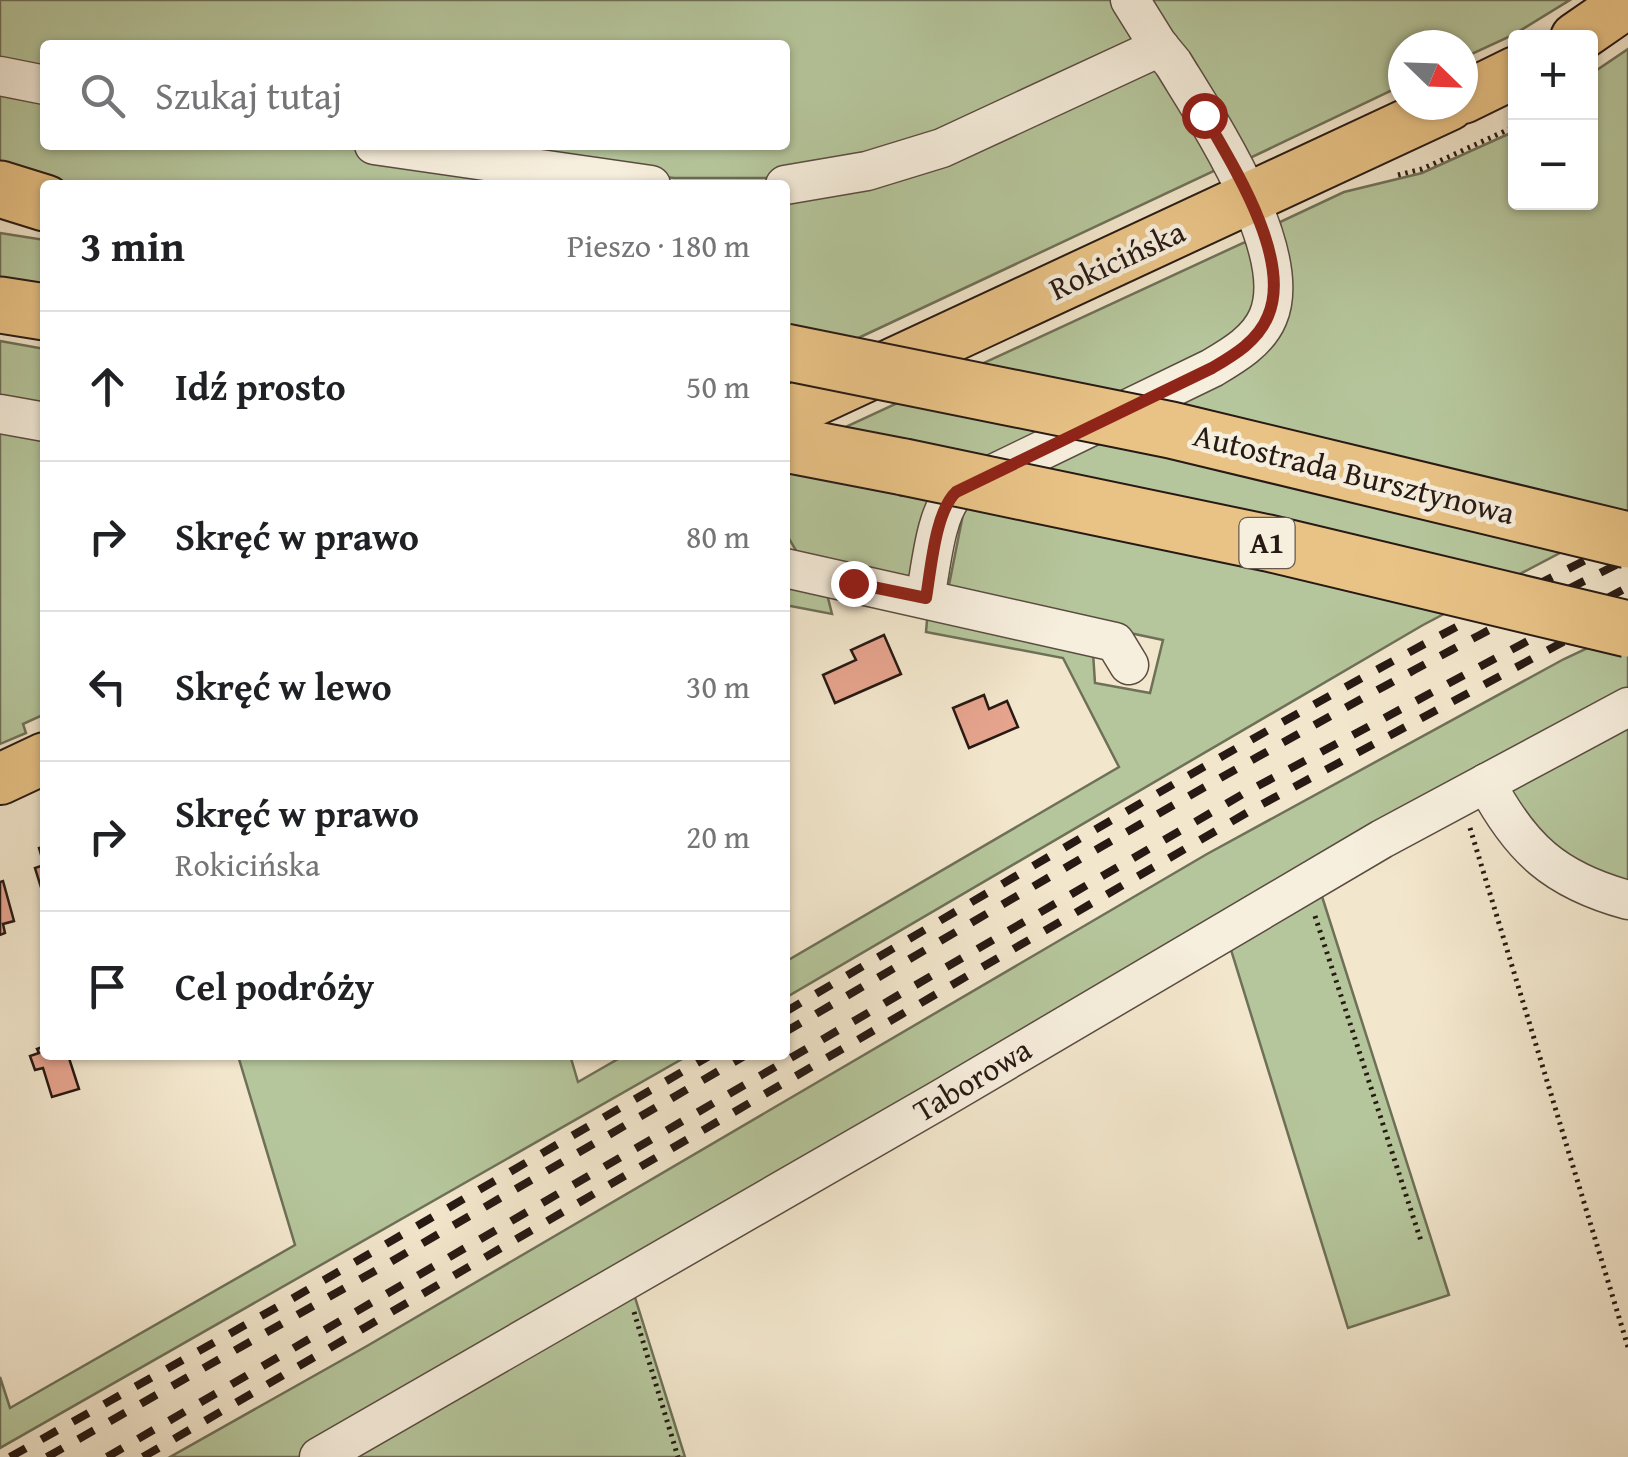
<!DOCTYPE html>
<html lang="pl">
<head>
<meta charset="utf-8">
<style>
  :root { --surface:#fff; --page:#f2f2f2; --text:#202124; --muted:#757577; --line:#e0e0e0 }
  body { margin:0; font-family:"Gentium Book Plus",serif; background:var(--page); color:var(--text) }
  .controls { position:absolute; right:30px; top:30px; display:grid; overflow:hidden; border-radius:10px; box-shadow:0 2px 8px #0004 }
  .controls button { width:90px; height:90px; display:grid; place-items:center; padding:0; border:0; border-bottom:2px solid var(--line); background:var(--surface); color:var(--text); font:50px sans-serif }
  .compass { position:absolute; left:1388px; top:30px; width:90px; height:90px; border-radius:50%; background:var(--surface); box-shadow:0 2px 8px #0004; rotate:113deg }
  .stop { position:absolute; width:30px; height:30px; margin:-22px; border:8px solid #8f2418; border-radius:50%; background:#fff }
  .stop.end { background:#8f2418; border-color:#fff; box-shadow:0 2px 10px #0008 }
  .list { margin:0; padding:0; list-style:none }
  h2 { display:flex; justify-content:space-between; align-items:center; height:130px; margin:0; padding:0 40px; font-size:42px }
  h2 small { font-size:32px; font-weight:400; color:var(--muted) }
  .list li { display:grid; grid-template-columns:65px 1fr auto; gap:30px; align-items:center; box-sizing:border-box; height:150px; padding:0 40px; border-top:2px solid var(--line) }
  .list b { display:block; font-size:38px; white-space:nowrap }
  .list p { margin:0; font-size:32px; white-space:nowrap; color:var(--muted) }
  .list em { font-size:32px; font-style:normal; color:var(--muted) }
  .icon { flex:none; width:55px; height:55px; fill:none; stroke:currentColor; stroke-width:2; stroke-linecap:round; stroke-linejoin:round }
  .map { position:relative; flex:none; width:1628px; height:1457px; overflow:hidden }
  .search { position:absolute; background:var(--surface); box-shadow:0 2px 8px #0004; left:40px; top:40px; width:750px; height:110px; display:flex; align-items:center; gap:25px; box-sizing:border-box; padding:0 35px; border-radius:10px; color:var(--muted); font-size:38px }
  .panel { position:absolute; background:var(--surface); box-shadow:0 2px 8px #0004; left:40px; top:180px; width:750px; height:880px; border-radius:10px }
  .map>svg:first-child { display:block }
  .green { fill:#b6c69c; stroke:#6e7058; stroke-width:2.5; fill-rule:evenodd }
  .building { fill:#e6a48e; stroke:#271913; stroke-width:2.5 }
  .lines { fill:none; stroke-linecap:round; stroke-linejoin:round }
  .minor-casing { stroke:#5a4c41; stroke-width:41 }
  .major-casing { stroke:#271913; stroke-width:54 }
  .highway-casing { stroke:#271913; stroke-width:59 }
  .path { stroke:#271913; stroke-width:5; stroke-dasharray:2.5 5; stroke-linecap:butt }
  .minor { stroke:#f7efde; stroke-width:38 }
  .major { stroke:#e9c386; stroke-width:50 }
  .highway { stroke:#e9c386; stroke-width:55 }
  .rail { stroke:#271913; stroke-width:8; stroke-dasharray:18 18; stroke-linecap:butt }
  .highway-bridge-casing { stroke:#271913; stroke-width:59; stroke-linecap:butt }
  .highway-bridge { stroke:#e9c386; stroke-width:55 }
  .route { stroke:#8f2418; stroke-width:12 }
  .labels { text-anchor:middle; stroke-width:9; stroke-linejoin:round; paint-order:stroke }
  .shield { fill:#f7efde; stroke:#655950; stroke-width:2.5 }
  .shield-label { font-size:30px; font-weight:bold; fill:#271913 }
  .street-label { font-size:32px; fill:#271913; stroke:#f7efde }
</style>
</head>
<body>
<div class="map">
<svg width="1628" height="1457" viewBox="0 0 1628 1457">
  <rect width="100%" height="100%" fill="#f2e6cc"/>
  <filter id="stains"><feTurbulence type="fractalNoise" baseFrequency=".002" numOctaves="4"/><feColorMatrix values="0 0 0 0 .2 0 0 0 0 .09 0 0 0 0 .02 0 0 0 .5 -.17"/></filter>
  <radialGradient id="worn" r=".72"><stop offset=".6" stop-color="#630" stop-opacity="0"/><stop offset="1" stop-color="#630" stop-opacity=".3"/></radialGradient>
  <!-- green -->
  <g class="green">
    <path d="M 0,0 L 1119,0 L 1138,37 L 978,126 L 776,178 L 674,178 L 603,170 L 607,185 L 60,185 L 0,173 ZM 45,45 L 785,45 L 785,145 L 45,145 Z"/>
    <path d="M 1139,0 L 1570,0 L 1513,35 L 1463,58 L 1463,45 L 1403,45 L 1403,85 L 1250,158 L 1240,148 Z"/>
    <path d="M 1628,49 L 1628,517 L 1423,625 L 785,998 L 785,962 L 1119,767 L 1063,658 L 926,632 L 928,609 L 1093,653 L 1095,683 L 1150,693 L 1163,640 L 954,596 L 949,585 L 966,499 L 1241,368 L 1282,242 L 1280,222 L 1344,192 L 1422,173 L 1515,131 L 1516,202 L 1590,202 L 1591,74 Z"/>
    <path d="M 1151,69 L 1161,72 L 1216,170 L 820,356 L 785,365 L 785,192 Z"/>
    <path d="M 0,233 L 45,240 L 45,294 L 0,287 Z"/>
    <path d="M 1245,242 C 1261,263 1262,296 1248,318 C 1243,327 1233,335 1226,342 L 974,471 L 916,576 L 908,582 L 804,564 L 785,532 L 785,455 Z"/>
    <path d="M 0,341 L 45,349 L 45,714 L 23,724 L 26,733 L 0,744 Z"/>
    <path d="M 785,583 L 827,594 L 832,614 L 785,605 Z"/>
    <path d="M 1628,629 L 1628,690 L 300,1457 L 170,1457 L 367,1346 L 1207,854 L 1564,659 Z"/>
    <path d="M 1628,722 L 1628,886 L 1544,845 L 1511,791 Z"/>
    <path d="M 1319,887 L 1449,1295 L 1348,1328 L 1228,940 Z"/>
    <path d="M 248,1055 L 570,1055 L 578,1082 L 625,1055 L 689,1055 L 0,1448 L 0,1377 L 10,1408 L 295,1245 L 239,1059 Z"/>
    <path d="M 633,1291 L 685,1457 L 343,1457 Z"/>
  </g>
  <!-- building -->
  <g class="building">
    <path d="M 884,635 L 901,674 L 835,703 L 823,675 L 856,660 L 851,650 Z"/>
    <path d="M 984,695 L 989,709 L 1007,701 L 1018,727 L 969,748 L 953,708 Z"/>
    <path d="M 45,846 L 45,896 L 44,897 L 35,868 L 44,865 L 39,848 Z"/>
    <path d="M 3,881 L 14,921 L 3,924 L 5,933 L 0,935 L 0,882 Z"/>
    <path d="M 45,1046 L 45,1055 L 68,1055 L 79,1089 L 52,1097 L 43,1068 L 35,1070 L 30,1056 L 39,1053 L 37,1049 Z"/>
  </g>
  <g class="lines">
    <defs>
      <g id="minor">
        <path d="M 0,76 L 45,85"/>
        <path d="M 374,145 L 651,185"/>
        <path d="M 785,185 L 867,171 L 942,148 L 1160,47"/>
        <path d="M 0,414 L 45,422"/>
        <path d="M 785,568 L 1115,642 L 1129,665"/>
        <path d="M 925,598 C 931,569 935,512 956,492 L 1212,368 C 1234,355 1258,341 1268,317 C 1296,251 1207,119 1173,63 L 1158,45 L 1130,0"/>
        <path d="M 1486,783 C 1521,849 1555,880 1628,900"/>
        <path d="M 319,1457 L 941,1099 L 1382,839 L 1628,707"/>
      </g>
      <g id="major">
        <path d="M 1576,38 L 1628,2"/>
        <path d="M 1463,98 L 1516,72"/>
        <path d="M 785,414 L 1449,105"/>
        <path d="M 0,779 L 45,758"/>
      </g>
      <g id="highway">
        <path d="M 0,189 L 45,203"/>
        <path d="M 0,305 L 45,312"/>
        <path d="M 785,444 L 904,467"/>
      </g>
    </defs>
    <!-- minor casing -->
    <use href="#minor" class="minor-casing"/>
    <!-- major casing -->
    <use href="#major" class="major-casing"/>
    <!-- highway casing -->
    <use href="#highway" class="highway-casing"/>
    <!-- path -->
    <g class="path">
      <path d="M 1398,175 L 1422,169 L 1516,126"/>
      <path d="M 1470,828 L 1628,1347"/>
      <path d="M 1315,916 L 1421,1241"/>
      <path d="M 634,1312 L 678,1457"/>
    </g>
    <!-- minor -->
    <use href="#minor" class="minor"/>
    <!-- major -->
    <use href="#major" class="major"/>
    <!-- highway -->
    <use href="#highway" class="highway"/>
    <!-- rail -->
    <g class="rail">
      <path d="M 785,1012 C 1063,849 1339,681 1628,539"/>
      <path d="M 785,1032 C 1063,870 1339,702 1628,559"/>
      <path d="M 10,1457 L 295,1297 L 711,1055"/>
      <path d="M 47,1457 L 387,1264 L 746,1055"/>
      <path d="M 107,1457 L 1243,794 L 1628,587"/>
      <path d="M 143,1457 L 1255,808 L 1628,607"/>
    </g>
    <defs>
      <g id="highway-bridge">
        <path d="M 785,352 L 1171,430 L 1628,540"/>
        <path d="M 904,467 L 1268,543 L 1628,629"/>
      </g>
    </defs>
    <!-- highway-bridge casing -->
    <use href="#highway-bridge" class="highway-bridge-casing"/>
    <!-- highway-bridge -->
    <use href="#highway-bridge" class="highway-bridge"/>
  </g>
  <g class="lines">
    <!-- route -->
    <path class="route" d="M 853,583 L 926,598 C 931,569 935,512 956,492 L 1212,368 C 1234,355 1258,341 1268,316 C 1293,259 1232,164 1204,115"/>
  </g>
  <g class="labels">
    <!-- shield labels -->
    <rect class="shield" x="1239.5" y="518" width="55" height="50" rx="8"/>
    <g class="shield-label">
      <text x="1267" y="553">A1</text>
    </g>
    <!-- street labels -->
    <g class="street-label">
      <text transform="translate(1117 260) rotate(-25)" y="11">Rokicińska</text>
      <text transform="translate(1354 474) rotate(14)" y="11">Autostrada Bursztynowa</text>
      <text transform="translate(972 1080) rotate(-31)" y="11">Taborowa</text>
    </g>
  </g>
  <rect width="100%" height="100%" filter="url(#stains)"/>
  <rect width="100%" height="100%" fill="url(#worn)"/>
</svg>
<div class="controls">
<button>+</button>
<button>−</button>
</div>
<svg class="compass" viewBox="-18 -18 36 36"><path d="M0-13l5 13h-10z" fill="#e53935"/><path d="M0 13l5-13h-10z" fill="#757577"/></svg>
<div class="stop" style="left:1204px;top:115px"></div>
<div class="stop end" style="left:853px;top:583px"></div>
<div class="search"><svg class="icon" aria-label="search" viewBox="0 0 24 24"><circle cx="10" cy="10" r="6"/><path d="M15 15l6 6"/></svg>Szukaj tutaj</div>
<section class="panel">
<h2>3 min<small>Pieszo · 180 m</small></h2>
<ul class="list">
<li><svg class="icon" aria-label="ahead" viewBox="0 0 24 24"><path d="M12 20V5M6 11l6-6 6 6"/></svg><div><b>Idź prosto</b></div><em>50 m</em></li>
<li><svg class="icon" aria-label="right" viewBox="0 0 24 24"><path d="M7 20v-9h11M14 6l5 5-5 5"/></svg><div><b>Skręć w prawo</b></div><em>80 m</em></li>
<li><svg class="icon" aria-label="left" viewBox="0 0 24 24"><path d="M17 20v-9H6M10 6l-5 5 5 5"/></svg><div><b>Skręć w lewo</b></div><em>30 m</em></li>
<li><svg class="icon" aria-label="right" viewBox="0 0 24 24"><path d="M7 20v-9h11M14 6l5 5-5 5"/></svg><div><b>Skręć w prawo</b><p>Rokicińska</p></div><em>20 m</em></li>
<li><svg class="icon" aria-label="arrive" viewBox="0 0 24 24"><path d="M6 21V4h12l-3 4 3 4H6"/></svg><div><b>Cel podróży</b></div></li>
</ul>
</section>
</div>
</body>
</html>
